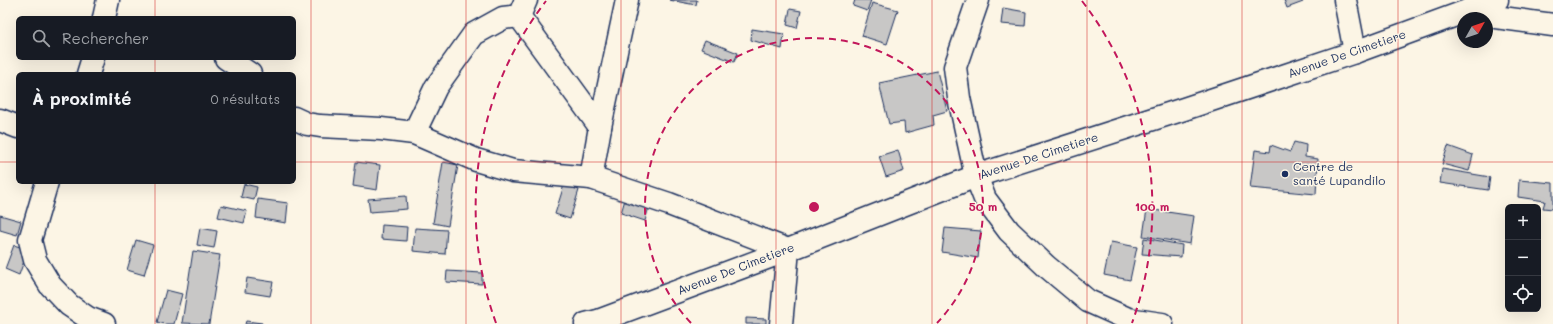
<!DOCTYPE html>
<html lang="fr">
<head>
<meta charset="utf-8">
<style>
  :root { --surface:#171b24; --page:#20242c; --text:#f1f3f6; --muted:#9ea1a6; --line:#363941 }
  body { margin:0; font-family:Mali,sans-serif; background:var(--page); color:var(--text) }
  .controls { position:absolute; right:12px; bottom:12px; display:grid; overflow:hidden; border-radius:6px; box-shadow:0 4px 16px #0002 }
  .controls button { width:36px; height:36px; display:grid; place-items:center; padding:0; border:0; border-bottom:1px solid var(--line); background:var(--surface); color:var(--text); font:20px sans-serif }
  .compass { position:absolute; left:1457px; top:12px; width:36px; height:36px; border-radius:50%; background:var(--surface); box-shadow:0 4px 16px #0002; rotate:50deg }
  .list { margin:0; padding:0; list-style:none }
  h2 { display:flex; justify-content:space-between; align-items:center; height:52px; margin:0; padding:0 16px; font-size:17px }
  h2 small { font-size:13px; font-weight:400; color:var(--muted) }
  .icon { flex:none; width:22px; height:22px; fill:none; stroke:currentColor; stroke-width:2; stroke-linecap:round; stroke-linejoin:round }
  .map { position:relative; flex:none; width:1553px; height:324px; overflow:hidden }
  .search { position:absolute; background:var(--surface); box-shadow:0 4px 16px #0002; left:16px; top:16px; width:280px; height:44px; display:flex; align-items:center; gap:10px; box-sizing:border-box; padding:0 14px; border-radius:6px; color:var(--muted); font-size:15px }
  .panel { position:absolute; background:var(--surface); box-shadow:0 4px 16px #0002; left:16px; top:72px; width:280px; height:112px; border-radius:6px }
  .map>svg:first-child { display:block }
  .building { fill:#c8c7c6; stroke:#1b2f5e }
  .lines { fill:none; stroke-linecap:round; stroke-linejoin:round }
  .minor-casing { stroke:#1b2f5e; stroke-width:25 }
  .minor { stroke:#fcf5e5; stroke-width:22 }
  .grid { fill:none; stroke:#d62828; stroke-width:1; stroke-opacity:0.55 }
  .ring { fill:none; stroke:#c2185b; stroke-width:2; stroke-dasharray:7 5 }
  .poi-dot { fill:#1b2f5e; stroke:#fcf5e5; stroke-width:1.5 }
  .labels { text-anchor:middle; stroke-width:3; stroke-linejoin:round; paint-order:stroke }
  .street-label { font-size:12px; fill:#1b2f5e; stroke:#fcf5e5 }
  .poi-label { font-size:12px; fill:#1b2f5e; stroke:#fcf5e5; text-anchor:start }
  .centre { fill:#c2185b; stroke:#fcf5e5; stroke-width:2 }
  .ring-label { font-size:12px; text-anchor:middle; font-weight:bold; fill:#c2185b; stroke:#fcf5e5; stroke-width:3; stroke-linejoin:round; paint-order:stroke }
</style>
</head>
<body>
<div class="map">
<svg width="1553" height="324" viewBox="0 0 1553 324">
  <rect width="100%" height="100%" fill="#fcf5e5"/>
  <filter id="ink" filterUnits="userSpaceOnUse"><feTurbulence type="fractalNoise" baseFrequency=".025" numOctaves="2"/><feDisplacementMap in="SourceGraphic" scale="8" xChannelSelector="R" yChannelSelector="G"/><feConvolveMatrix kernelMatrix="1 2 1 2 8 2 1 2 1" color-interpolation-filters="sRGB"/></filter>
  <g filter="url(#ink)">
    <!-- building -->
    <g class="building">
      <path d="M 669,0 L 697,0 L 696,5 Z"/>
      <path d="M 855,0 L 871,0 L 867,11 L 853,6 Z"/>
      <path d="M 1284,0 L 1302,0 L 1303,2 L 1287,8 Z"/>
      <path d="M 872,3 L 898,10 L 887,44 L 862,36 Z"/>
      <path d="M 1003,8 L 1026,12 L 1025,26 L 1001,24 Z"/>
      <path d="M 790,9 L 801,11 L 797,28 L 787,25 Z"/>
      <path d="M 752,29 L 784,34 L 782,49 L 751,40 Z"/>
      <path d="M 705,40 L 738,53 L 734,62 L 701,49 Z"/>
      <path d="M 937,71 L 947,111 L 933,115 L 934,125 L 905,133 L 904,122 L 889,124 L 879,83 Z"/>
      <path d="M 1294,142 L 1306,145 L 1305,157 L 1318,159 L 1316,194 L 1250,188 L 1255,150 L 1270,152 L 1271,145 L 1290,152 Z"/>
      <path d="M 1448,146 L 1473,155 L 1469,171 L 1442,164 Z"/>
      <path d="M 898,150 L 904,171 L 886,177 L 879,156 Z"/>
      <path d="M 356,162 L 380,165 L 377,190 L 353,186 Z"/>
      <path d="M 443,162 L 458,165 L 448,226 L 433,223 Z"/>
      <path d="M 1442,169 L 1490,177 L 1488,190 L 1440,183 Z"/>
      <path d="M 1519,180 L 1553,183 L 1553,209 L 1543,208 L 1545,201 L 1518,197 Z"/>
      <path d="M 244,184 L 257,187 L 254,200 L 241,197 Z"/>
      <path d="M 564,185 L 579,190 L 570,219 L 555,214 Z"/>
      <path d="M 406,196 L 407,209 L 370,212 L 368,199 Z"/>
      <path d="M 626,196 L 650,203 L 645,221 L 621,213 Z"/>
      <path d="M 258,199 L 288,203 L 286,223 L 256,218 Z"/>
      <path d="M 221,205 L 247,211 L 244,223 L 218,217 Z"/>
      <path d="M 1147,209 L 1194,216 L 1190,244 L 1143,236 Z"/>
      <path d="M 0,215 L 21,221 L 17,235 L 0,230 Z"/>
      <path d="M 382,225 L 407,227 L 406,241 L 381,239 Z"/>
      <path d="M 200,228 L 217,231 L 214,248 L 197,245 Z"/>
      <path d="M 415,228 L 447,230 L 445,254 L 413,251 Z"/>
      <path d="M 945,228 L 981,231 L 978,258 L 942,252 Z"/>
      <path d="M 1144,238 L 1182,245 L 1181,257 L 1142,254 Z"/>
      <path d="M 136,240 L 153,245 L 144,275 L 127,270 Z"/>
      <path d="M 1111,242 L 1137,247 L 1130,280 L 1104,275 Z"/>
      <path d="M 14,245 L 28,250 L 19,275 L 5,269 Z"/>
      <path d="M 193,251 L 220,255 L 209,324 L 182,323 Z"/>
      <path d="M 447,271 L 482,273 L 482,284 L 446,282 Z"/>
      <path d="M 247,278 L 273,282 L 270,296 L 245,292 Z"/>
      <path d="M 166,290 L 182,294 L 174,324 L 165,324 L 157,322 Z"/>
      <path d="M 746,318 L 766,319 L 766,324 L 746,324 Z"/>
      <path d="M 246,321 L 262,323 L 262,324 L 245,324 Z"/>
    </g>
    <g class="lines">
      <defs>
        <g id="minor">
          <path d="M 978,0 L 955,67 L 959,98 L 976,176 L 985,199 L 1009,231 L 1046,266 L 1088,301 L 1128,319 L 1162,324"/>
          <path d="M 1345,0 L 1355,52"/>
          <path d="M 1466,13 L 1553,25"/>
          <path d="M 519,16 L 600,127"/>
          <path d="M 104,18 L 108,0"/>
          <path d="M 226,58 L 250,74"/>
          <path d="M 88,74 L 93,58"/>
          <path d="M 294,118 L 307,124 L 320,126 L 381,129 L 414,133 L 476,160 L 513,171 L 591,178 L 669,204 L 788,250 L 781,324"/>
          <path d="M 0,120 L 18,127"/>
          <path d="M 414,133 L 436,87 L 474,34 L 503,18 L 519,16 L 526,0"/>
          <path d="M 591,178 L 600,127 L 627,0"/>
          <path d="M 47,182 L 30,240 L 35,260 L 50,285 L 69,305 L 88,318 L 104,324"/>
          <path d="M 586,324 L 598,321 L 788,250 L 976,176 L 1184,109 L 1355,52 L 1497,0"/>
        </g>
      </defs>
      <!-- minor casing -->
      <use href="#minor" class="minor-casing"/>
      <!-- minor -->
      <use href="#minor" class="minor"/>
    </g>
  </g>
  <!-- grid -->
  <path class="grid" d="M 155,0 L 155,18M 311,0 L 311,324M 466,0 L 466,324M 621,0 L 621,324M 776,0 L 776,324M 932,0 L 932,324M 1087,0 L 1087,324M 1242,0 L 1242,324M 1398,0 L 1398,324M 155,58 L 155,74M 0,162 L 18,162M 294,162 L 1553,162M 155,182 L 155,324"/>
  <!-- distance rings -->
  <g class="ring">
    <path d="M691 323A169 169 0 1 1 937 323"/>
    <path d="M496 323A338 338 0 0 1 546 1M1082 1A338 338 0 0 1 1132 323"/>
  </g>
  <!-- markers -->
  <circle class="poi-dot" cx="1285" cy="174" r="4"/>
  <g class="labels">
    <!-- street labels -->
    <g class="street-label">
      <text transform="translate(1347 54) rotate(-19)" y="4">Avenue De Cimetiere</text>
      <text transform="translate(1039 156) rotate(-18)" y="4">Avenue De Cimetiere</text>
      <text transform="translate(736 269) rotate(-21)" y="4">Avenue De Cimetiere</text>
    </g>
    <!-- poi labels -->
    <g class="poi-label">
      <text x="1293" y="171">Centre de<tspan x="1293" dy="14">santé Lupandilo</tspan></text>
    </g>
  </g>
  <circle cx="814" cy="207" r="6" class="centre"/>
  <g class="ring-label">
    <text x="983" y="211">50 m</text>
    <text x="1152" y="211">100 m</text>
  </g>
</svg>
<div class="controls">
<button>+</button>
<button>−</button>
<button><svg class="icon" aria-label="locate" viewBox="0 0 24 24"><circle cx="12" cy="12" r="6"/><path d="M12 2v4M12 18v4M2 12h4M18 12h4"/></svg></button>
</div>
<svg class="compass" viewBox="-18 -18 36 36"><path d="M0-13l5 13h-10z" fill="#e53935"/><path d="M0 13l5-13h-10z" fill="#9ea1a6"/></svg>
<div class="search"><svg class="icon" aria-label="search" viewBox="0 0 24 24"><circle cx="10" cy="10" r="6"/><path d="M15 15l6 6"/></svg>Rechercher</div>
<section class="panel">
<h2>À proximité<small>0 résultats</small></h2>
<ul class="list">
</ul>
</section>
</div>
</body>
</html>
